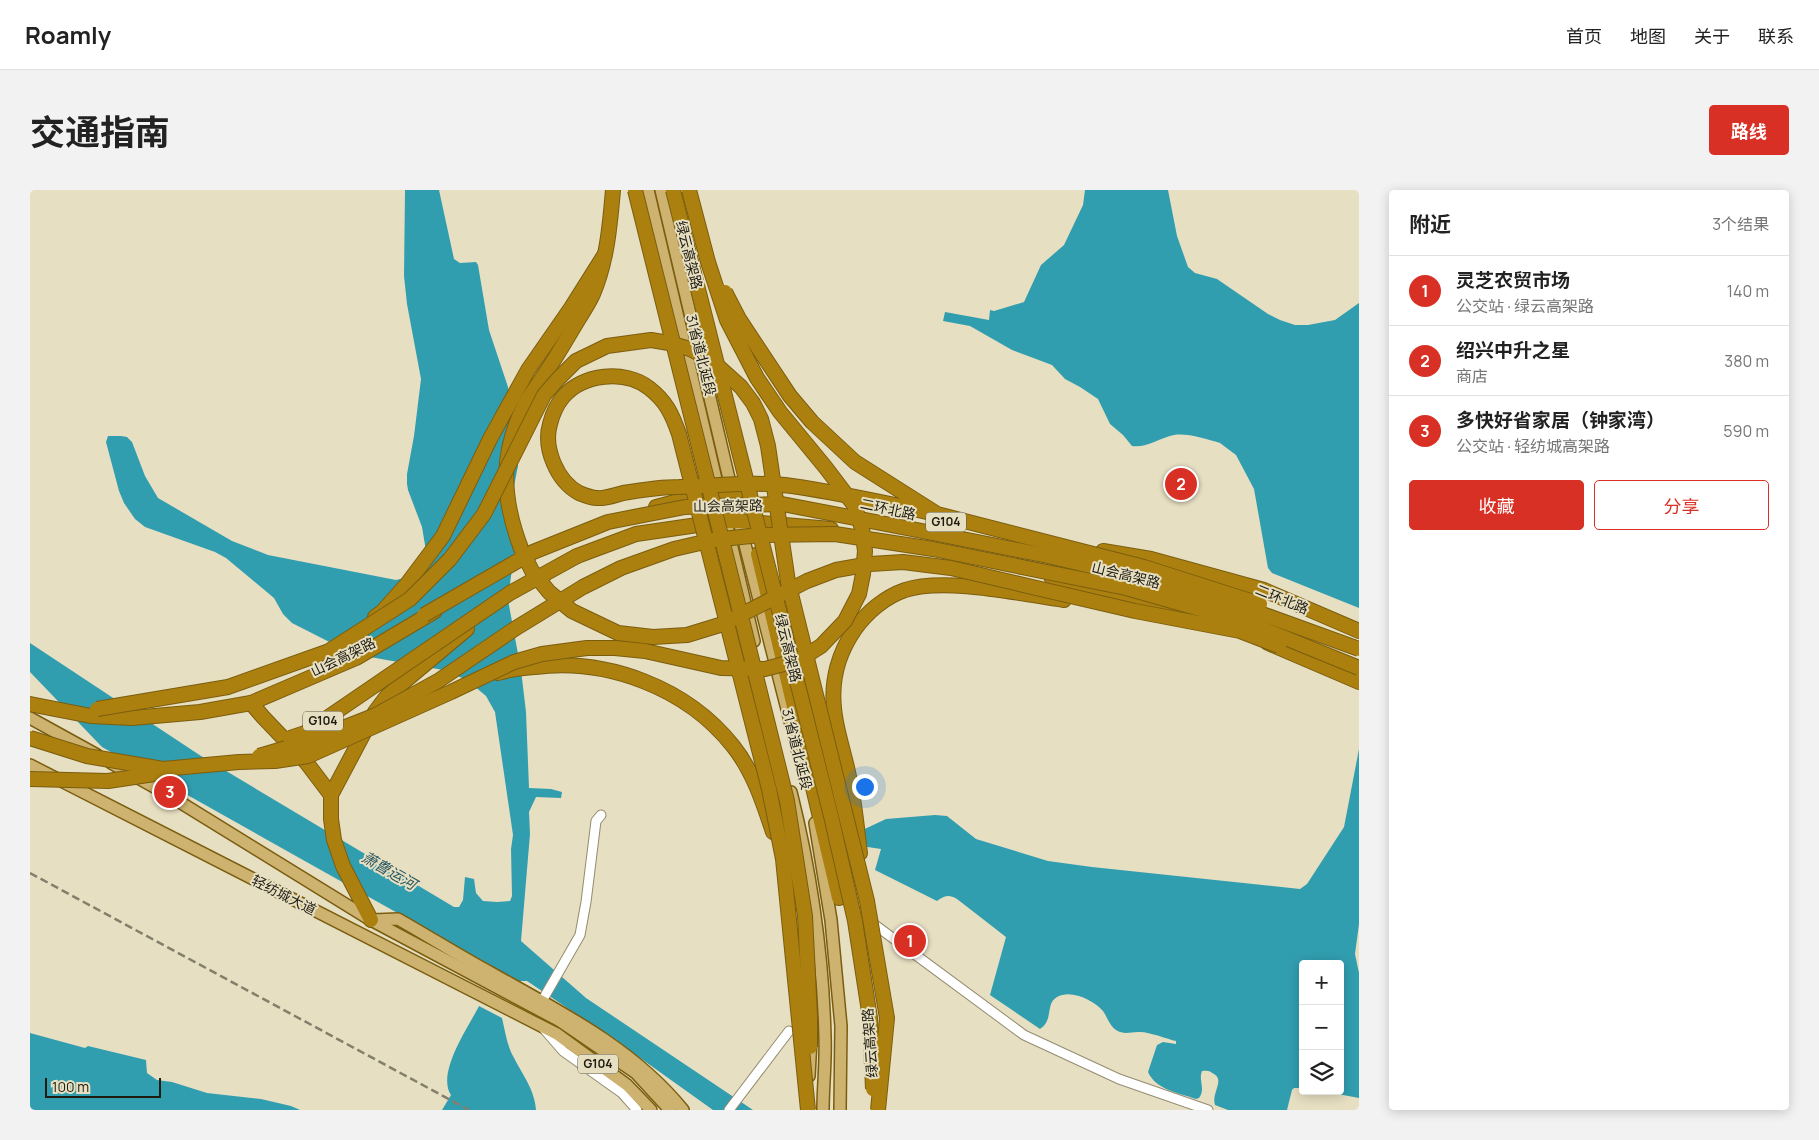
<!DOCTYPE html>
<html lang="zh">
<head>
<meta charset="utf-8">
<style>
  :root { --surface:#fff; --page:#f2f2f2; --text:#222; --muted:#767676; --line:#e0e0e0; --accent:#d93025 }
  body { margin:0; font-family:Manrope,"Noto Sans SC",sans-serif; background:var(--page); color:var(--text) }
  .controls { position:absolute; right:15px; bottom:15px; display:grid; overflow:hidden; border-radius:5px; box-shadow:0 2px 12px #0003 }
  .controls button { width:45px; height:45px; display:grid; place-items:center; padding:0; border:0; border-bottom:1px solid var(--line); background:var(--surface); color:var(--text); font:25px sans-serif }
  .scale { position:absolute; left:15px; bottom:12px; width:116px; box-sizing:border-box; padding-left:5px; border:2px solid #1e1b10; border-top:0; font-size:14px; line-height:18px; white-space:nowrap; color:#1e1b10; -webkit-text-stroke:4px #e7dfc2; paint-order:stroke }
  .you { position:absolute; left:834px; top:596px; width:18px; height:18px; margin:-12px; border:4px solid #fff; border-radius:50%; background:#1a73e8; box-shadow:0 0 0 8px #1a73e833 }
  .badge { display:grid; place-items:center; width:32px; height:32px; border-radius:50%; background:var(--accent); color:#fff; font-size:16px; font-weight:700 }
  .pin { position:absolute; translate:-50% -50%; border:2px solid #fff; box-shadow:0 1px 5px #0006 }
  .list { margin:0; padding:0; list-style:none }
  h2 { display:flex; justify-content:space-between; align-items:center; height:65px; margin:0; padding:0 20px; font-size:21px }
  h2 small { font-size:16px; font-weight:400; color:var(--muted) }
  .list li { display:grid; grid-template-columns:32px 1fr auto; gap:15px; align-items:center; box-sizing:border-box; height:70px; padding:0 20px; border-top:1px solid var(--line) }
  .list b { display:block; font-size:19px; white-space:nowrap }
  .list p { margin:0; font-size:16px; white-space:nowrap; color:var(--muted) }
  .list em { font-size:16px; font-style:normal; color:var(--muted) }
  .actions { display:flex; gap:10px; padding:15px 20px }
  .actions a { flex:1; padding:11px 0; border:1px solid var(--accent); border-radius:5px; text-align:center; font-size:18px; color:var(--accent) }
  .actions .main { background:var(--accent); color:#fff }
  .icon { flex:none; width:28px; height:28px; fill:none; stroke:currentColor; stroke-width:2; stroke-linecap:round; stroke-linejoin:round }
  .map { position:relative; flex:none; width:1329px; height:920px; overflow:hidden; border-radius:5px }
  header { display:flex; align-items:center; gap:30px; box-sizing:border-box; height:70px; padding:0 25px; background:var(--surface); border-bottom:1px solid var(--line) }
  header strong { font-size:24px }
  nav { display:flex; gap:28px; margin-inline-start:auto; font-size:18px }
  .intro { display:flex; align-items:center; justify-content:space-between; box-sizing:border-box; height:120px; padding:0 30px }
  h1 { margin:0; font-size:35px }
  .button { padding:12px 22px; border-radius:5px; background:var(--accent); color:#fff; font-size:18px; font-weight:700 }
  main { display:flex; gap:30px; padding:0 30px }
  aside { flex:1; background:var(--surface); border-radius:5px; box-shadow:0 2px 12px #0003 }
  .map>svg:first-child { display:block }
  .water { fill:#319eb0 }
  .lines { fill:none; stroke-linecap:round; stroke-linejoin:round }
  .minor-casing { stroke:#948c71; stroke-width:11 }
  .major-casing { stroke:#7a5d0f; stroke-width:14 }
  .highway-casing { stroke:#7a5d0f; stroke-width:16 }
  .minor { stroke:#fff; stroke-width:9 }
  .major { stroke:#cdb36f; stroke-width:11 }
  .highway { stroke:#ab800f; stroke-width:14 }
  .rail { stroke:#847f6a; stroke-width:2.5; stroke-dasharray:8 4; stroke-linecap:butt }
  .highway-bridge-casing { stroke:#7a5d0f; stroke-width:16; stroke-linecap:butt }
  .highway-bridge { stroke:#ab800f; stroke-width:14 }
  .labels { text-anchor:middle; stroke-width:4; stroke-linejoin:round; paint-order:stroke }
  .shield { fill:#e7dfc2; stroke:#5a5645; stroke-width:1 }
  .shield-label { font-size:12px; font-weight:bold; fill:#1e1b10 }
  .street-label { font-size:14px; fill:#1e1b10; stroke:#e7dfc2 }
  .water-label { font-size:15px; font-style:italic; fill:#2b5860; stroke:#e7dfc2 }
</style>
</head>
<body>
<header>
<strong>Roamly</strong>
<nav><a>首页</a><a>地图</a><a>关于</a><a>联系</a></nav>
</header>
<div class="intro"><h1>交通指南</h1><a class="button">路线</a></div>
<main>
<div class="map">
<svg width="1329" height="920" viewBox="0 0 1329 920">
  <rect width="100%" height="100%" fill="#e7dfc2"/>
  <!-- water -->
  <g class="water">
    <path d="M 375,0 L 409,0 L 424,69 L 430,73 L 446,72 L 448,75 L 459,140 L 478,197 L 488,276 L 481,311 L 486,347 L 478,410 L 491,480 L 496,522 L 499,598 L 521,599 L 532,602 L 531,608 L 506,607 L 499,622 L 500,644 L 491,751 L 556,808 L 723,920 L 683,920 L 585,850 L 497,791 L 491,791 L 488,793 L 453,771 L 72,557 L 0,482 L 0,453 L 171,566 L 424,717 L 429,717 L 433,710 L 435,687 L 444,689 L 446,703 L 453,711 L 467,712 L 480,711 L 482,706 L 481,659 L 483,645 L 465,522 L 456,506 L 437,490 L 413,480 L 323,464 L 262,433 L 253,424 L 244,408 L 196,368 L 185,362 L 115,337 L 105,329 L 94,313 L 89,301 L 76,252 L 78,246 L 91,246 L 97,247 L 102,252 L 115,286 L 128,308 L 202,351 L 238,365 L 366,390 L 374,388 L 396,361 L 392,337 L 378,300 L 377,294 L 377,284 L 384,246 L 391,189 L 377,114 L 374,86 Z"/>
    <path d="M 1055,0 L 1138,0 L 1147,46 L 1158,77 L 1165,83 L 1187,89 L 1238,124 L 1250,130 L 1265,135 L 1278,135 L 1305,130 L 1329,113 L 1329,418 L 1242,383 L 1238,378 L 1224,299 L 1206,265 L 1190,253 C 1176,249 1158,243 1144,245 C 1129,248 1117,258 1102,256 L 1093,245 L 1080,234 L 1068,209 L 1050,197 L 1035,189 L 1022,175 L 982,160 L 940,136 L 913,131 L 915,122 L 959,130 L 960,120 L 964,121 L 994,112 L 1011,75 L 1034,55 L 1053,15 Z"/>
    <path d="M 1329,559 L 1329,734 L 1325,764 L 1329,783 L 1329,908 L 1292,901 L 1310,901 L 1310,774 L 1273,774 L 1273,898 L 1264,898 L 1262,900 L 1257,920 L 1198,920 L 1185,915 C 1181,904 1195,890 1184,884 C 1180,881 1178,880 1172,881 C 1168,890 1176,899 1169,908 L 1166,909 C 1149,903 1126,900 1118,882 L 1127,855 L 1133,852 L 1146,854 L 1146,851 C 1137,849 1118,841 1108,842 C 1100,842 1094,845 1086,840 C 1080,836 1077,827 1073,821 C 1063,810 1041,799 1027,807 C 1015,814 1024,830 1010,839 L 960,805 L 976,747 L 927,709 C 918,704 915,706 907,711 L 845,680 L 851,659 L 824,655 L 824,644 L 856,629 L 905,625 L 917,626 L 946,649 L 1018,671 L 1062,677 L 1270,699 L 1277,694 L 1314,637 Z"/>
    <path d="M 449,816 L 472,828 C 475,841 477,855 483,866 C 492,884 505,900 506,920 L 412,920 L 421,905 C 406,883 439,836 449,816 Z"/>
    <path d="M 0,843 L 55,858 L 58,856 L 116,870 L 117,883 L 127,890 L 142,892 L 177,903 L 231,909 L 261,916 L 270,920 L 0,920 Z"/>
  </g>
  <g class="lines">
    <defs>
      <g id="minor">
        <path d="M 822,718 L 994,845 L 1089,889 L 1178,920"/>
        <path d="M 512,811 L 550,745 L 556,712 L 566,631 L 571,625"/>
        <path d="M 513,838 L 533,861 L 592,903 L 607,920"/>
        <path d="M 699,920 L 759,841"/>
      </g>
      <g id="major">
        <path d="M 618,0 L 724,451"/>
        <path d="M 631,0 L 709,331 L 771,574"/>
        <path d="M 0,528 L 67,565"/>
        <path d="M 81,573 L 135,603 L 341,730 L 530,831 L 606,883 L 640,920"/>
        <path d="M 0,575 L 527,844 L 597,895 L 621,920"/>
        <path d="M 761,602 C 781,682 793,765 795,847 C 796,872 793,896 793,920"/>
        <path d="M 785,633 L 801,730 L 811,836 L 810,920"/>
        <path d="M 343,730 L 368,729 C 400,747 431,767 463,784 C 531,822 604,859 653,920"/>
        <path d="M 779,886 L 781,849"/>
      </g>
      <g id="highway">
        <path d="M 626,317 L 671,305 L 710,300"/>
        <path d="M 492,361 C 472,310 469,264 495,214 C 501,203 509,193 516,182 C 527,166 537,148 548,130 C 553,122 559,113 563,104 C 577,71 580,35 583,0"/>
        <path d="M 1073,361 L 1121,369 L 1234,400 L 1329,441"/>
        <path d="M 728,364 L 809,708"/>
        <path d="M 547,366 L 606,344 L 695,331 L 709,331 L 801,339"/>
        <path d="M 1022,389 L 1151,424"/>
        <path d="M 345,427 L 352,422 L 377,394 L 413,346 L 460,249 L 498,180 L 541,118 L 575,64"/>
        <path d="M 1238,453 L 1329,492"/>
        <path d="M 468,483 C 480,479 493,478 505,477 C 578,468 657,498 703,556 C 723,581 733,612 743,642"/>
        <path d="M 221,513 L 233,527 L 276,572 L 301,605"/>
        <path d="M 0,514 L 61,526 L 102,528 L 170,522 L 221,513 L 326,468 L 405,421"/>
        <path d="M 830,663 C 827,640 825,615 820,592 C 816,567 806,543 804,518 C 801,490 809,462 825,439 C 837,422 855,407 875,400 C 915,387 991,404 1034,410"/>
        <path d="M 341,730 L 313,676 L 304,650 L 301,629 L 301,605 L 345,522 L 357,506 L 437,439"/>
      </g>
    </defs>
    <!-- minor casing -->
    <use href="#minor" class="minor-casing"/>
    <!-- major casing -->
    <use href="#major" class="major-casing"/>
    <!-- highway casing -->
    <use href="#highway" class="highway-casing"/>
    <!-- minor -->
    <use href="#minor" class="minor"/>
    <!-- major -->
    <use href="#major" class="major"/>
    <!-- highway -->
    <use href="#highway" class="highway"/>
    <!-- rail -->
    <path class="rail" d="M 0,683 L 439,920"/>
    <defs>
      <g id="highway-bridge">
        <path d="M 605,0 L 757,611 L 775,726 L 780,826 L 780,857"/>
        <path d="M 643,0 L 801,626 L 825,731 L 840,828 L 843,899"/>
        <path d="M 695,102 L 709,129 L 760,206 L 782,232 L 825,272 L 907,324 L 1114,377 L 1230,414"/>
        <path d="M 492,361 L 502,381 L 519,402 L 542,421 L 588,443 L 623,447 L 657,445 L 693,434 L 777,391 L 806,380 L 840,374 L 873,372 L 921,378 L 1105,421 L 1210,441 L 1249,456"/>
        <path d="M 394,425 L 503,362 L 578,332 L 655,317 L 752,314 L 892,341 L 1018,366 L 1107,387 L 1221,420 L 1329,459"/>
        <path d="M 67,519 L 198,497 L 299,461 L 380,409 L 420,369 L 454,324 L 514,205 L 528,189 L 546,171 L 577,156 L 621,150 L 639,153 L 660,159 L 681,170 L 711,197 L 723,213 L 731,229 L 738,256 L 758,392 L 837,711 L 857,828 L 848,920"/>
        <path d="M 0,548 L 57,566 L 133,579 L 209,572 L 245,571 L 278,566 L 421,502 L 484,472 L 512,464 L 557,458 L 585,458 L 615,461 L 691,478 L 735,479 L 769,470 L 791,456 L 815,431 L 829,404 L 833,384 L 835,361 L 832,338 L 824,315 L 796,278 L 750,222 L 727,188 L 697,130 L 678,72 L 659,0"/>
        <path d="M 260,548 L 275,543 L 480,403 L 547,366"/>
        <path d="M 229,566 L 280,551 L 346,525 L 408,491 L 486,438 L 553,397 L 591,378 L 644,359 L 683,350 L 730,345 L 805,344 L 903,359 L 1096,398 L 1216,432 L 1329,478"/>
        <path d="M 0,589 L 78,591 L 131,583"/>
        <path d="M 778,920 L 753,669 L 739,599 L 649,244 C 642,224 636,211 619,198 C 595,179 552,184 533,207 C 527,214 522,226 520,234 C 513,258 527,291 549,303 C 554,305 562,308 567,308 C 575,309 585,305 593,303 C 611,300 631,297 649,297 C 686,296 725,291 762,296 C 811,303 859,314 907,324"/>
      </g>
    </defs>
    <!-- highway-bridge casing -->
    <use href="#highway-bridge" class="highway-bridge-casing"/>
    <!-- highway-bridge -->
    <use href="#highway-bridge" class="highway-bridge"/>
  </g>
  <g class="labels">
    <!-- shield labels -->
    <g class="shield">
      <rect x="896" y="322.5" width="40" height="19" rx="4"/>
      <rect x="273" y="521.5" width="40" height="19" rx="4"/>
      <rect x="548" y="864.5" width="40" height="19" rx="4"/>
    </g>
    <g class="shield-label">
      <text x="916" y="336">G104</text>
      <text x="293" y="535">G104</text>
      <text x="568" y="878">G104</text>
    </g>
    <!-- street labels -->
    <g class="street-label">
      <text transform="translate(659 65) rotate(76)" y="5">绿云高架路</text>
      <text transform="translate(671 165) rotate(76)" y="5">31省道北延段</text>
      <text transform="translate(698 316) rotate(-1)" y="5">山会高架路</text>
      <text transform="translate(858 319) rotate(12)" y="5">二环北路</text>
      <text transform="translate(1096 385) rotate(14)" y="5">山会高架路</text>
      <text transform="translate(1252 409) rotate(22)" y="5">二环北路</text>
      <text transform="translate(758 458) rotate(76)" y="5">绿云高架路</text>
      <text transform="translate(313 467) rotate(-26)" y="5">山会高架路</text>
      <text transform="translate(767 559) rotate(76)" y="5">31省道北延段</text>
      <text transform="translate(254 705) rotate(27)" y="5">轻纺城大道</text>
      <text transform="translate(840 853) rotate(-94)" y="5">绿云高架路</text>
    </g>
    <!-- water labels -->
    <g class="water-label">
      <text transform="translate(359 681) rotate(30)" y="5">萧曹运河</text>
    </g>
  </g>
</svg>
<div class="controls">
<button>+</button>
<button>−</button>
<button><svg class="icon" aria-label="layers" viewBox="0 0 24 24"><path d="M12 4l9 5-9 5-9-5zM3 14l9 5 9-5"/></svg></button>
</div>
<div class="scale">100 m</div>
<div class="you"></div>
<div class="pin badge" style="left:880px;top:751px">1</div>
<div class="pin badge" style="left:1151px;top:294px">2</div>
<div class="pin badge" style="left:140px;top:602px">3</div>
</div>
<aside>
<h2>附近<small>3个结果</small></h2>
<ul class="list">
<li><span class="badge">1</span><div><b>灵芝农贸市场</b><p>公交站 · 绿云高架路</p></div><em>140 m</em></li>
<li><span class="badge">2</span><div><b>绍兴中升之星</b><p>商店</p></div><em>380 m</em></li>
<li><span class="badge">3</span><div><b>多快好省家居（钟家湾）</b><p>公交站 · 轻纺城高架路</p></div><em>590 m</em></li>
</ul>
<div class="actions"><a class="main">收藏</a><a>分享</a></div>
</aside>
</main>
</body>
</html>
